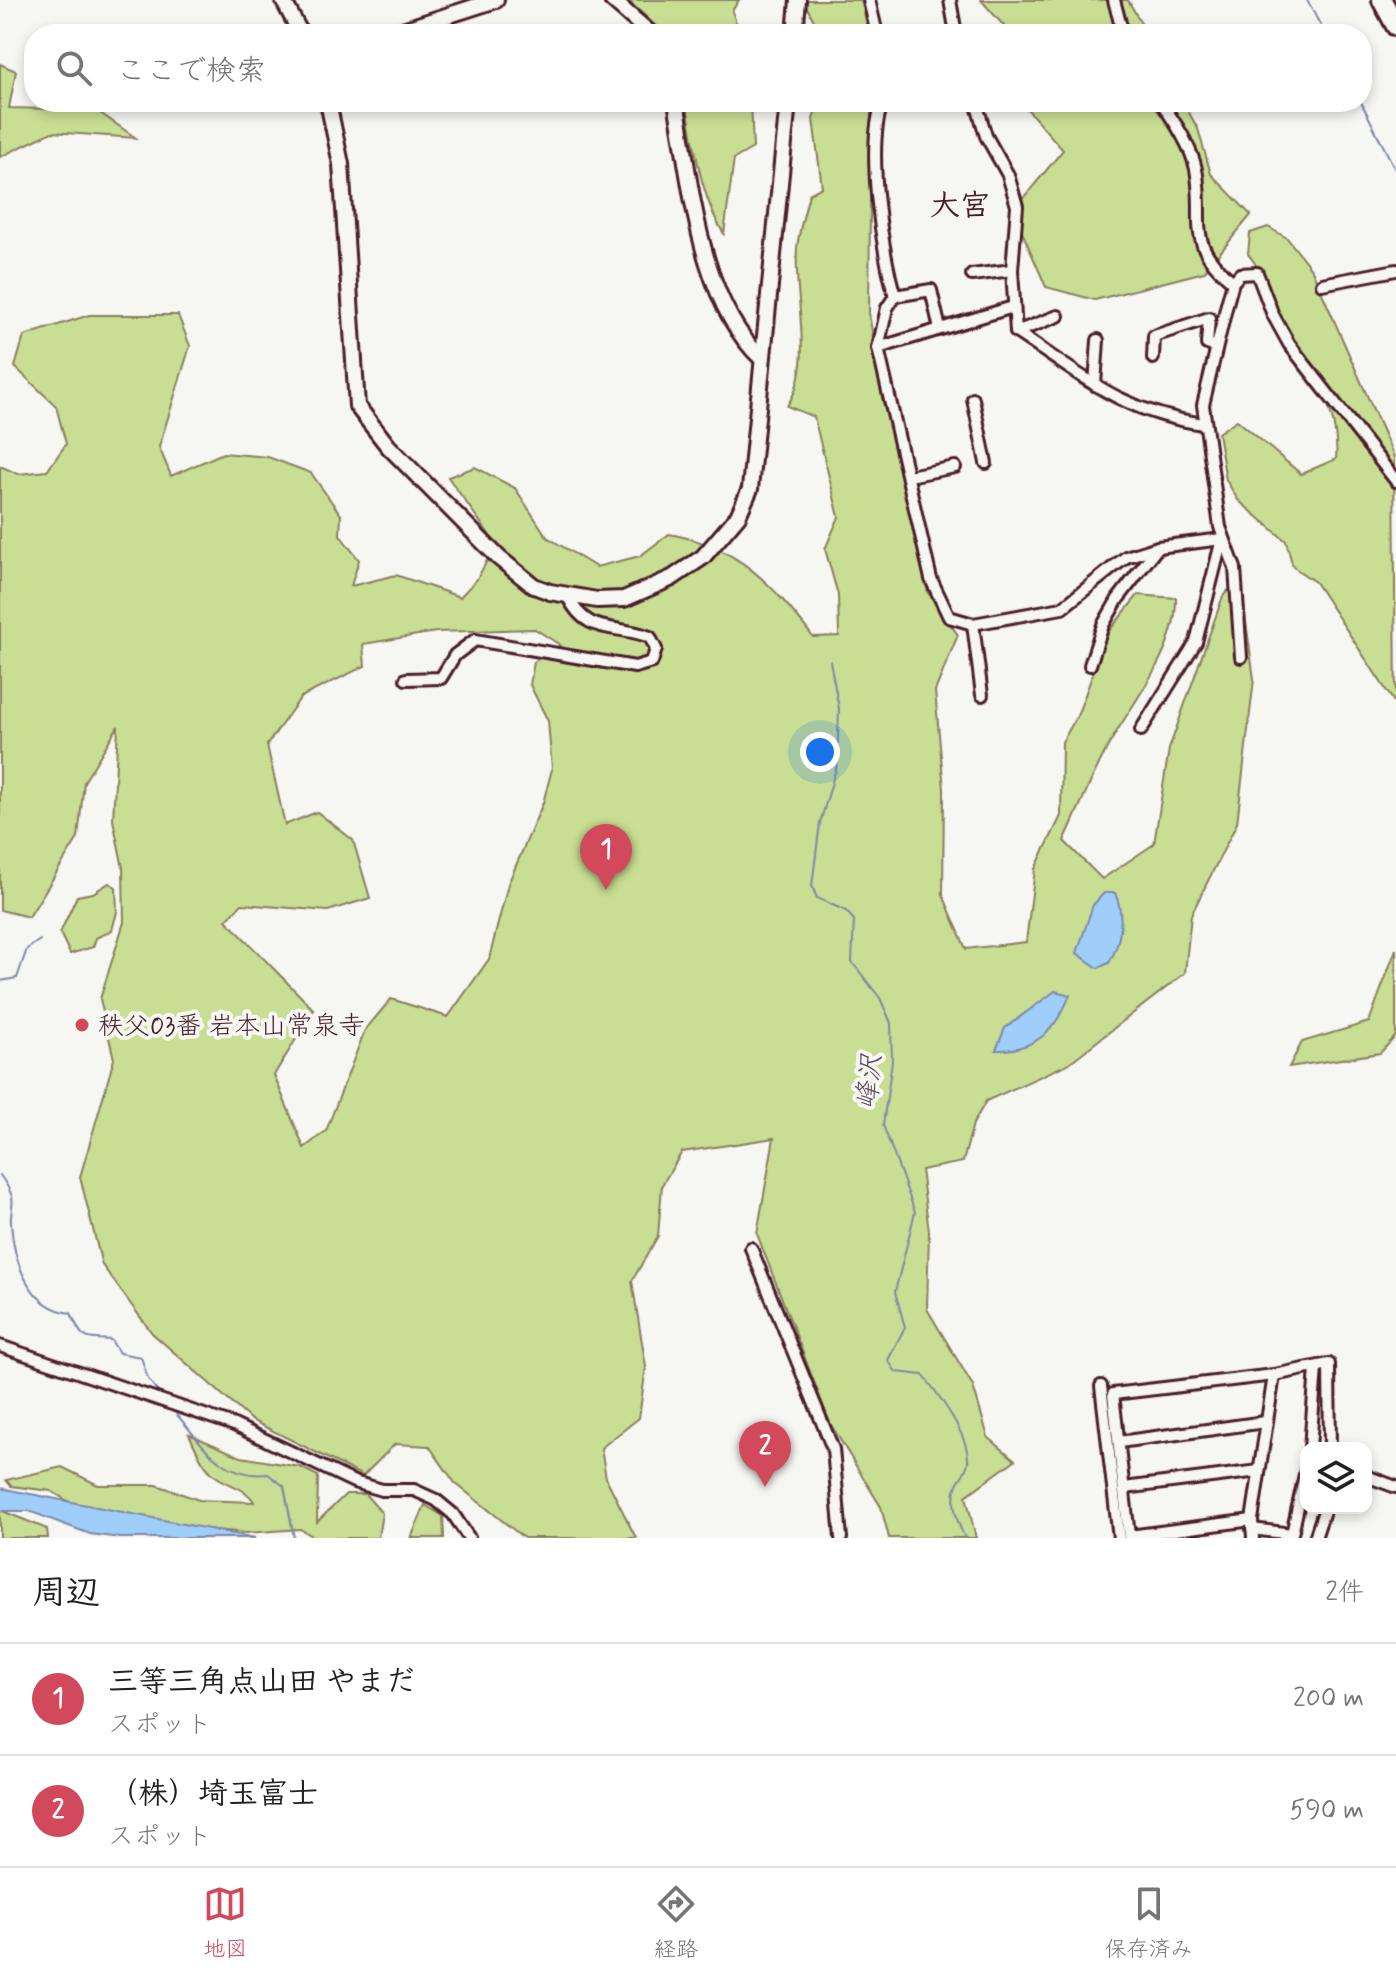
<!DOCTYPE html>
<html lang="ja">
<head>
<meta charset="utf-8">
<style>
  :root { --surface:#fff; --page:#f6f6f6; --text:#202124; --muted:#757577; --line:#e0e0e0; --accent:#d1495b }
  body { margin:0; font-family:Mynerve,"Klee One",sans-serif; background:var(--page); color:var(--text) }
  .controls { position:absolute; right:24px; bottom:24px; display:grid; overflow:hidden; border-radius:16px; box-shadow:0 4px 12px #0003 }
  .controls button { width:72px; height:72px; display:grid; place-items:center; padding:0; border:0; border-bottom:2px solid var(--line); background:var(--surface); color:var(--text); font:40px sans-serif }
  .you { position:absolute; left:820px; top:752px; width:28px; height:28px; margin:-20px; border:6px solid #fff; border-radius:50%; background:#1a73e8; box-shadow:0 0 0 12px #1a73e833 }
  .badge { display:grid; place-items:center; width:52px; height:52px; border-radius:50%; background:var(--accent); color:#fff; font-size:26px; font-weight:700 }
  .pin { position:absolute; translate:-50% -66px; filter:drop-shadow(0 2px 4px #0008) }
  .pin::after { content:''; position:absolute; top:42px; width:28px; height:24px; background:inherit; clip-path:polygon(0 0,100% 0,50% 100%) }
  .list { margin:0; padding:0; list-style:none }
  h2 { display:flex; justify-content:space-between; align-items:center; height:104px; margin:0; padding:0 32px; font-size:34px }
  h2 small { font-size:26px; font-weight:400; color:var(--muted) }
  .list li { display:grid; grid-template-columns:52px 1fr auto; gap:24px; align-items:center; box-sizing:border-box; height:112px; padding:0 32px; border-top:2px solid var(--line) }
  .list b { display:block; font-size:30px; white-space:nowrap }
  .list p { margin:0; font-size:26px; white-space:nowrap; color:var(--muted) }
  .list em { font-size:26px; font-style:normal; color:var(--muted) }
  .icon { flex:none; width:44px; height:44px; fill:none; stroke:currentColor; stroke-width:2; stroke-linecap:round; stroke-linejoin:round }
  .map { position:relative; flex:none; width:1396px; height:1538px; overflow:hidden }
  .search { position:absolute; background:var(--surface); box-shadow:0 4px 12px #0003; left:24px; right:24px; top:24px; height:88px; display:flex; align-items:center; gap:20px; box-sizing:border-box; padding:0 28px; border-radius:32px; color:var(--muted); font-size:30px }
  .sheet { height:328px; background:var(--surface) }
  nav { display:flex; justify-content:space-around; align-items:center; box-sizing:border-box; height:112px; border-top:2px solid var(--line); background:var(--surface); font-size:22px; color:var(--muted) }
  nav a { display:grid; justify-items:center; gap:4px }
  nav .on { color:var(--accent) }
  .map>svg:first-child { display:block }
  .green { fill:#c8de93; stroke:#897e5f; stroke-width:2; fill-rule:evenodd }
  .water { fill:#9fcefb; stroke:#7d88a8; stroke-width:2 }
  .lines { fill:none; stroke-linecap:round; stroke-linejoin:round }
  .stream { stroke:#7d88a8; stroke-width:2 }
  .street-casing { stroke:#4a1f2b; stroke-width:16 }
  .secondary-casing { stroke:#4a1f2b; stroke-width:20 }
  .highway-casing { stroke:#4a1f2b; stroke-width:24 }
  .street { stroke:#f6f6f2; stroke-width:10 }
  .secondary { stroke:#f6f6f2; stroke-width:14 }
  .highway { stroke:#f6f6f2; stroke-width:18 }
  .poi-dot { fill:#d1495b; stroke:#f6f6f2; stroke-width:3 }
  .labels { text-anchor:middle; stroke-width:8; stroke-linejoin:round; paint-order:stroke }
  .poi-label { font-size:26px; fill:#4a1f2b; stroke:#f6f6f2; text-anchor:start }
  .water-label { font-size:28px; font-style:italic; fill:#5f4b5f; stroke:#f6f6f2 }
  .quarter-label { font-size:30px; font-weight:bold; fill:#4a1f2b; stroke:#f6f6f2 }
</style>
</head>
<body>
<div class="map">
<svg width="1396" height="1538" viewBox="0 0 1396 1538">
  <rect width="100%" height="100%" fill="#f6f6f2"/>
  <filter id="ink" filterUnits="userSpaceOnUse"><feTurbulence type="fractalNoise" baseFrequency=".0125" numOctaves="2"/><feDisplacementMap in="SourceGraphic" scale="16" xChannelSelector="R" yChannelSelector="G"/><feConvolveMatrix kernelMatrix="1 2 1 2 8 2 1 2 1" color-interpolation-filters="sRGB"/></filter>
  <g filter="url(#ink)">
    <!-- green -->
    <g class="green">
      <path d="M 628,0 L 739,0 L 732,11 L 740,34 L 664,34 Z"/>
      <path d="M 803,0 L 861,0 L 869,34 L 821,34 Z"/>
      <path d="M 981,0 L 1128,0 L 1147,34 L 1005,34 L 1004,26 Z"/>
      <path d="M 0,64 L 16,71 L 9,108 L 96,110 L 136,138 L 52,132 L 0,157 Z"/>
      <path d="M 686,102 L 751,102 L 753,148 L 734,159 L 724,234 C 700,196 695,146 686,102 Z"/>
      <path d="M 819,102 L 871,102 L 869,313 L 883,400 L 928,593 L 958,635 L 935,691 L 944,789 L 943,895 L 966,949 L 1026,942 L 1035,869 L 1061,816 L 1062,742 L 1077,716 L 1109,631 L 1138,595 L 1176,598 C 1177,653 1130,704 1105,752 C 1090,781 1078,811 1064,841 L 1102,879 L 1154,844 L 1169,749 L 1223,596 L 1240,578 L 1254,679 L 1237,823 L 1191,915 L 1185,973 L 1068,1064 L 986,1101 L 973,1124 L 963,1162 L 921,1170 L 929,1231 L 927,1309 L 973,1386 L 988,1437 L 1015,1460 L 966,1496 L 976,1538 L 889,1538 L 881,1507 L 830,1423 L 757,1234 L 774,1138 L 682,1152 L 662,1185 L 658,1236 L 632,1281 L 646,1367 L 639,1418 L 601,1448 L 606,1478 L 636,1538 L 524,1538 L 455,1483 L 429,1446 L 395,1444 L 363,1476 L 251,1420 L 152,1333 L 102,1265 L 80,1177 L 114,1059 L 100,999 L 124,922 L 123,868 L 113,820 L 118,726 L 84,782 L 78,838 L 29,917 L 0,910 L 0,466 L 18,474 L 47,471 L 66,444 L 56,406 L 15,367 L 24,336 L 89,315 L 178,315 L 190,346 L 159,447 L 171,476 L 223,453 L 268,457 L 311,473 L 341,515 L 340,535 L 359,560 L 351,586 L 396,575 L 460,597 L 477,579 L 496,544 L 448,477 L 475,467 L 515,488 L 547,537 L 596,567 L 640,556 L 669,534 C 739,546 772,584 813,637 L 839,636 L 838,595 L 825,549 L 839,517 L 814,417 L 787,406 C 816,363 793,297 797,248 C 799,230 805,211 809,194 L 822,187 L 813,119 ZM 535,629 L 560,645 L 534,662 L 530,685 L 548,721 L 552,769 L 543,803 L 508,884 L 489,959 L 448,1017 L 391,999 L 365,1030 L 326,1131 L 304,1148 L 274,1075 L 314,1010 L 226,920 L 242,904 L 328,911 L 370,898 L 353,840 L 317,812 L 285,825 L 267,745 L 301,697 L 365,666 L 363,644 L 436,632 Z"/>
      <path d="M 1021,102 L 1183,102 L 1198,129 L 1211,174 L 1251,215 L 1204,272 L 1095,300 L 1046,287 L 1013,211 L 1063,150 Z"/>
      <path d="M 1268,227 L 1287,238 L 1312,270 L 1394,457 L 1396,705 L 1315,582 L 1293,567 L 1286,541 L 1238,500 L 1226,480 L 1218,433 L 1237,420 L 1301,474 L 1336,459 C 1341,403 1302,357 1276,310 C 1266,291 1263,271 1248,254 L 1250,233 Z"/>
      <path d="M 109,883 L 116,887 L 117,912 L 112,930 L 96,938 L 93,947 L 70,954 L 60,933 L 77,896 L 93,893 Z"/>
      <path d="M 1396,949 L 1396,1036 L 1380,1053 L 1289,1067 L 1302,1042 L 1369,1022 Z"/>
      <path d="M 189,1434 L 241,1457 L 300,1467 L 318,1476 L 317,1522 L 346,1494 L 365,1494 L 382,1513 L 378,1538 L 316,1538 L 300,1529 L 246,1533 L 96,1518 L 51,1491 L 11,1486 L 6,1480 L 62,1467 L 98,1485 L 157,1485 L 199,1500 L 254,1502 C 246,1488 230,1486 217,1477 C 203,1468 196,1449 189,1434 Z"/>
      <path d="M 425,1505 L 443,1516 L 444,1538 L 411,1538 Z"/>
      <path d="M 0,1510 L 47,1529 L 48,1538 L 0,1538 Z"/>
    </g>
    <!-- water -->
    <g class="water">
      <path d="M 1104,893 L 1115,893 C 1125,915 1121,942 1109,963 L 1098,968 L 1077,953 L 1093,905 Z"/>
      <path d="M 1055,991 L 1070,995 C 1056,1030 1036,1051 996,1050 L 1005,1028 Z"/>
      <path d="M 0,1488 L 255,1538 L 120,1538 L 90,1534 L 29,1511 L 0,1511 Z"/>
    </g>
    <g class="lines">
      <!-- stream -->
      <g class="stream">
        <path d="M 1307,0 L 1325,34"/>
        <path d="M 1361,102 L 1396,171"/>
        <path d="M 830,661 L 839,709 L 837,765 L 820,823 L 812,886 L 817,898 L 846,911 L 854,920 L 852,962 L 880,998 L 891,1023 L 892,1061 L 883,1125 L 915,1212 L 895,1292 L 905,1327 L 888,1360 L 896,1372 L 923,1375 C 938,1394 970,1437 968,1462 C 967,1470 961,1477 957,1484 C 950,1501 957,1523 965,1538"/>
        <path d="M 0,981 L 17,978 L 27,949 L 40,940"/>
        <path d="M 0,1175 C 5,1182 10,1189 12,1197 C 14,1206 10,1213 11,1222 C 13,1259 28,1308 71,1313 C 83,1341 82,1338 111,1340 L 119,1353 L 141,1357 L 148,1379 L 160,1395"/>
        <path d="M 172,1409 C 201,1441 219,1479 268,1474 L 284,1486 L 294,1538"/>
      </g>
      <defs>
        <g id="street">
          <path d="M 869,0 L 877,34"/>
          <path d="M 950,0 L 956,34"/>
          <path d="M 1114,0 L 1123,34"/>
          <path d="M 883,102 C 865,143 882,253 895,296 L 887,308 L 878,348 L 931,579 L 949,617 L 973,624 L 1062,608 L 1126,557 L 1158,547 L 1222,539"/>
          <path d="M 976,102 L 986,136 L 1008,175 L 1017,206 L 1012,270 L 1016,332 C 1083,376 1121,412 1203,424"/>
          <path d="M 1161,102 C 1174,121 1191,146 1196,169 C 1206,222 1183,242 1233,282"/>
          <path d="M 972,275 L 1012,270"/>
          <path d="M 1322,284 L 1396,270"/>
          <path d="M 895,296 L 931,290 L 940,329"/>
          <path d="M 1016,332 L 1058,316"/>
          <path d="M 878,348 L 1013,307"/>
          <path d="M 1153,358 L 1154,336 L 1209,318 L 1207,344 L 1216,347"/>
          <path d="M 1095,385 L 1098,340"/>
          <path d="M 973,399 L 986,463"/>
          <path d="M 909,476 L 955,467"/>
          <path d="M 973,624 L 982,695"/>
          <path d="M 1241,657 L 1235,568 L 1220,527 L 1203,405 L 1227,304 L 1233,282 L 1240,274 L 1257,273 L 1273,315 L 1289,344 L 1396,481"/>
          <path d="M 1090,665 L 1103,625 L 1118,599 L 1158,547"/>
          <path d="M 406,679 L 441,678 L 455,655 L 475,640 L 635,667 L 652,662 L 656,649 L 650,637 C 613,623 587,637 567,595"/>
          <path d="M 1141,730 L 1196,642 L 1222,539"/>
          <path d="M 751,1248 L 833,1449 L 841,1538"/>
          <path d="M 0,1346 L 234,1425 L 354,1482 L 382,1490 L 414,1490 L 436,1500 L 453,1514 L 469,1538"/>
          <path d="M 1101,1386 L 1119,1538"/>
          <path d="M 1119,1442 L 1265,1422"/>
          <path d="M 1310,1448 L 1316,1368"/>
          <path d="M 1366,1476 L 1396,1487"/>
          <path d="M 1124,1488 L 1259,1471"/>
          <path d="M 1252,1520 L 1129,1536 L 1113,1394 L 1274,1375 L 1329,1364 L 1330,1448"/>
          <path d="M 1252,1529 L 1292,1534 L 1306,1470"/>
          <path d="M 1253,1538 L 1252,1520 L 1274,1375"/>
          <path d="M 1315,1538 L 1325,1508"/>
        </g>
        <g id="secondary">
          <path d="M 283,0 L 301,34"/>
          <path d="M 612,0 L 651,34"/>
          <path d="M 390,34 L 496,0"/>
          <path d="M 795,34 L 798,0"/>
          <path d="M 328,102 L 341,164 L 357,406 L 388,446 L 499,558 L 534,586 L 550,592 L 597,600 L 624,599 L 672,578 L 703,557 L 738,516 L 750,489 L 788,102"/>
          <path d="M 676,102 C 691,183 699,300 762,359"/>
        </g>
        <path id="highway" d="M 1382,0 L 1396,26"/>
      </defs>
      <!-- street casing -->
      <use href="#street" class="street-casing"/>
      <!-- secondary casing -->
      <use href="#secondary" class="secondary-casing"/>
      <!-- highway casing -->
      <use href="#highway" class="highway-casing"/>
      <!-- street -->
      <use href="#street" class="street"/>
      <!-- secondary -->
      <use href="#secondary" class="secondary"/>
      <!-- highway -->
      <use href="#highway" class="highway"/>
    </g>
  </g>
  <!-- markers -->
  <circle class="poi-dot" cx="82" cy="1025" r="8"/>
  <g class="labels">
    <!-- poi labels -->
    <g class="poi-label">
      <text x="98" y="1034">秩父03番 岩本山常泉寺</text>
    </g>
    <!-- water labels -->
    <g class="water-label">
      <text transform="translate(868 1082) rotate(-85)" y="10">峰沢</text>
    </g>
    <!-- quarter labels -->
    <g class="quarter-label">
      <text x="960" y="215">大宮</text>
    </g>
  </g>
</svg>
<div class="controls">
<button><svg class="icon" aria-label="layers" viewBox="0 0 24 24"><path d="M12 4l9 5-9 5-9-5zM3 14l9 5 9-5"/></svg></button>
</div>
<div class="you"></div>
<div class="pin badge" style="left:606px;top:890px">1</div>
<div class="pin badge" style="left:765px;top:1487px">2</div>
<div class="search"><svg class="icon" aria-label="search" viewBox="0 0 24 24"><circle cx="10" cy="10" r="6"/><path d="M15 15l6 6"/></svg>ここで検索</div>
</div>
<section class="sheet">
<h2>周辺<small>2件</small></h2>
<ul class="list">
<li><span class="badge">1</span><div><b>三等三角点山田 やまだ</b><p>スポット</p></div><em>200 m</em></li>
<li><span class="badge">2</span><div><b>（株）埼玉富士</b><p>スポット</p></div><em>590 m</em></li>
</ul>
</section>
<nav>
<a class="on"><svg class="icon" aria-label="map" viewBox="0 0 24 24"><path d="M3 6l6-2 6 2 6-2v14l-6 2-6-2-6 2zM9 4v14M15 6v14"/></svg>地図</a>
<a><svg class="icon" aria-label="directions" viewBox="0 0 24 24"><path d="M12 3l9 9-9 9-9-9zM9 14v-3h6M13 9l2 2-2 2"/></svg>経路</a>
<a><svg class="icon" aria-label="saved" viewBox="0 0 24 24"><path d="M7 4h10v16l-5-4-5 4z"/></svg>保存済み</a>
</nav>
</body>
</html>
